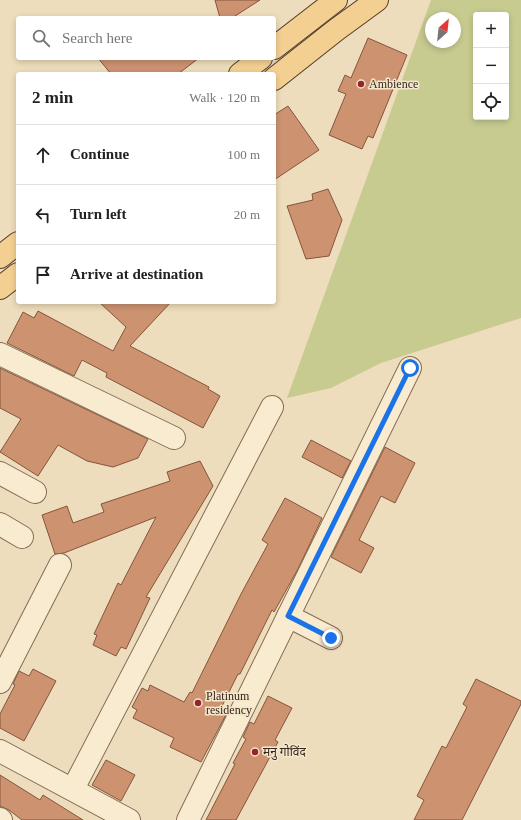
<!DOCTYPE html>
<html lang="en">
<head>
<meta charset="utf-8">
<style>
  :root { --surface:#fff; --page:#f6f6f6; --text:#222; --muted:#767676; --line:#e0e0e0 }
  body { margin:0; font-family:"Times New Roman","Noto Sans Devanagari",serif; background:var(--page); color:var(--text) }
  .controls { position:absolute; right:12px; top:12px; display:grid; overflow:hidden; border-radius:4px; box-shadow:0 2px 6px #0003 }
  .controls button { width:36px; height:36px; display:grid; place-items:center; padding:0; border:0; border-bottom:1px solid var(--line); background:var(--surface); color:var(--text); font:20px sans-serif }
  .compass { position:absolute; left:425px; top:12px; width:36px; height:36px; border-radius:50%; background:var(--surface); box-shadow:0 2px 6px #0003; rotate:27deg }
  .stop { position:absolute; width:12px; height:12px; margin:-9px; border:3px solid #1a73e8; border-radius:50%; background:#fff }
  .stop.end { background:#1a73e8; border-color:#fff; box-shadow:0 1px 4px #0008 }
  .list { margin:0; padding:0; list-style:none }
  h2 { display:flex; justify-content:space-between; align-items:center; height:52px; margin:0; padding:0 16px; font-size:17px }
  h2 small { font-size:13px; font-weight:400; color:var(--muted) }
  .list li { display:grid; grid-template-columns:26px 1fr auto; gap:12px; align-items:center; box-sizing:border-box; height:60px; padding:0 16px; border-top:1px solid var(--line) }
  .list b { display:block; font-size:15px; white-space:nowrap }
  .list em { font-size:13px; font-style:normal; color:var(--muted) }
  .icon { flex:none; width:22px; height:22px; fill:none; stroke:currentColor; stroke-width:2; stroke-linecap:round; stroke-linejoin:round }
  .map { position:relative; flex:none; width:521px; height:820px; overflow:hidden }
  .search { position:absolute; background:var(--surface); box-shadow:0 2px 6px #0003; left:16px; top:16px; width:260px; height:44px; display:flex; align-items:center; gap:10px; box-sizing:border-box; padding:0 14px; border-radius:4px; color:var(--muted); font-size:15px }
  .panel { position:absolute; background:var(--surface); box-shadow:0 2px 6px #0003; left:16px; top:72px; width:260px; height:232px; border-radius:4px }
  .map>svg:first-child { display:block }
  .green { fill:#c7cb90; fill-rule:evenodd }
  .building { fill:#cd9371; stroke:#85553b }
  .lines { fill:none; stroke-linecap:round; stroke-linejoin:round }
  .minor-casing { stroke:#856d56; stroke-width:24 }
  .major-casing { stroke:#523b2a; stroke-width:24 }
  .minor { stroke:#f9ebcf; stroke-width:22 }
  .major { stroke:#f3d092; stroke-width:22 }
  .route { stroke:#1a73e8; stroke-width:5 }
  .poi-dot { fill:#95252b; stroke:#f5e7cc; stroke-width:1.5 }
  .labels { text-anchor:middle; stroke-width:3; stroke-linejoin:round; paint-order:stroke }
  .poi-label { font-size:12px; fill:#34261b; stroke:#f5e7cc; text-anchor:start }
</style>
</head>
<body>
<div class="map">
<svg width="521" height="820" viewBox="0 0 521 820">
  <rect width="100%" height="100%" fill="#eeddbc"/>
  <!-- green -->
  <path class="green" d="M 431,0 L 521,0 L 521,318 L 381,363 L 331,388 L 287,398 ZM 476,15 L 506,15 L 506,117 L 476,117 ZM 431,18 L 455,18 L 455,42 L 431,42 Z"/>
  <!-- building -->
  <g class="building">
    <path d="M 215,0 L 260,0 L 232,18 L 220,18 Z"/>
    <path d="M 368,38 L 407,55 L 373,138 L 368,136 L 362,149 L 329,135 L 346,94 L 338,91 L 345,75 L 351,78 Z"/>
    <path d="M 98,58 L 199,58 L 178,74 L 111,74 Z"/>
    <path d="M 288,106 L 319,150 L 274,180 L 274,115 Z"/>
    <path d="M 328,189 L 342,220 L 329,256 L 306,259 L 287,206 L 313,200 L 312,194 Z"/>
    <path d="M 99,302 L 171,302 L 130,346 L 209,387 L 208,389 L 220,396 L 203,428 L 106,377 L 107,373 L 82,360 L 74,376 L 7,343 L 23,312 L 34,318 L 38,311 L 113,351 L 126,327 Z"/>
    <path d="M 0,368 L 148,439 L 138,458 L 113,467 L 87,461 L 58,445 L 38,476 L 0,452 L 21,419 L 0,408 Z"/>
    <path d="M 311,440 L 351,461 L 342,478 L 302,457 Z"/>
    <path d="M 385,447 L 415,463 L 395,503 L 381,496 L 359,540 L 374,548 L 361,573 L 331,557 Z"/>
    <path d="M 200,461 L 213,486 L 146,597 L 150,598 L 126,649 L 121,647 L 116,656 L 93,645 L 97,635 L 94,634 L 118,583 L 121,585 L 156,517 L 64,553 L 55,554 L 42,515 L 67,506 L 73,523 L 104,512 L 101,504 L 170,481 L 167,472 Z"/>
    <path d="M 285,498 L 322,518 L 298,569 L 274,612 L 272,610 L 240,674 L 238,674 L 221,708 L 228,711 L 201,762 L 170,747 L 174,738 L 133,718 L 137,710 L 132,707 L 142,688 L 148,691 L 150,685 L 184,702 L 190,692 L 192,693 L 241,594 L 268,544 L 262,540 Z"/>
    <path d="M 33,669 L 56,681 L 24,741 L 0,728 L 0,714 L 15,685 L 13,684 L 19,671 L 29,676 Z"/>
    <path d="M 476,679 L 521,701 L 521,704 L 462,820 L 414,820 L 424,800 L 417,796 L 442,746 L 446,748 L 467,707 L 463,704 Z"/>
    <path d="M 268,696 L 292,708 L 275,740 L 278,742 L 236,820 L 206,820 L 235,764 L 233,763 L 246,739 L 243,737 L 250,722 L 254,724 Z"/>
    <path d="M 106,760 L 135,775 L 121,801 L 92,785 Z"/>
    <path d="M 0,775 L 40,800 L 43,795 L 83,820 L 22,820 L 9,810 L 0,806 Z"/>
  </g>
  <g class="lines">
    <defs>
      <g id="minor">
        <path d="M 0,354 L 174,438"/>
        <path d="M 0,473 L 35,492"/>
        <path d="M 0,524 L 22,537"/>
        <path d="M 288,616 L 331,638"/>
        <path d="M 0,682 L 60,565"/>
        <path d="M 0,751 L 129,820"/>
        <path d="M 73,789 L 272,407"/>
        <path d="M 0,819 L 1,820"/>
        <path d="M 188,820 L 410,368"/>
      </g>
      <g id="major">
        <path d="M 274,48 L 336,0"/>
        <path d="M 240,74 L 261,58"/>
        <path d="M 274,79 L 336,30 L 377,0"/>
        <path d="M 0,257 L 18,243"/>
        <path d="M 0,288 L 18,274"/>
      </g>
    </defs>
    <!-- minor casing -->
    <use href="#minor" class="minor-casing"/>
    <!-- major casing -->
    <use href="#major" class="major-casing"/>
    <!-- minor -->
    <use href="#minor" class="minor"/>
    <!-- major -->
    <use href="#major" class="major"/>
  </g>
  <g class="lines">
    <!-- route -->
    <path class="route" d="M 331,638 L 288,616 L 410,368"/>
  </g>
  <!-- markers -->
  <g class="poi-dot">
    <circle cx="361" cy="84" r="4"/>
    <circle cx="198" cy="703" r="4"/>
    <circle cx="255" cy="752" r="4"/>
  </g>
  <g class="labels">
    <!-- poi labels -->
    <g class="poi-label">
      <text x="369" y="88">Ambience</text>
      <text x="206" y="700">Platinum<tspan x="206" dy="14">residency</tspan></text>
      <text x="263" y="756">मनु गोविंद</text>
    </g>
  </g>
</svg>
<div class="controls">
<button>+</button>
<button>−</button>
<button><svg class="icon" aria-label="locate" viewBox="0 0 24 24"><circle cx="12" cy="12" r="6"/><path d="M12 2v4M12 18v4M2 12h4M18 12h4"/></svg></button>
</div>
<svg class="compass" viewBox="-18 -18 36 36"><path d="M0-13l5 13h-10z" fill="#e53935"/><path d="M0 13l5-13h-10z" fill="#767676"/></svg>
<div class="stop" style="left:410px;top:368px"></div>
<div class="stop end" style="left:331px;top:638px"></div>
<div class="search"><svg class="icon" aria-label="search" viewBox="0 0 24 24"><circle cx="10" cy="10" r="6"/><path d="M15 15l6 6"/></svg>Search here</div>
<section class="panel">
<h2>2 min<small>Walk · 120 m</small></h2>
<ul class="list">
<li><svg class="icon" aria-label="ahead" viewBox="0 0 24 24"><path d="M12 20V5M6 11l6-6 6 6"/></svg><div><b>Continue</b></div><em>100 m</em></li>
<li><svg class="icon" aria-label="left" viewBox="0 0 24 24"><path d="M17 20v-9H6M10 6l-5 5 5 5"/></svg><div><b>Turn left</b></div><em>20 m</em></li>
<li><svg class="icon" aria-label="arrive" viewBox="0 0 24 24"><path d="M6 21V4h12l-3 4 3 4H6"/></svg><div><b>Arrive at destination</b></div></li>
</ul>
</section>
</div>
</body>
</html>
